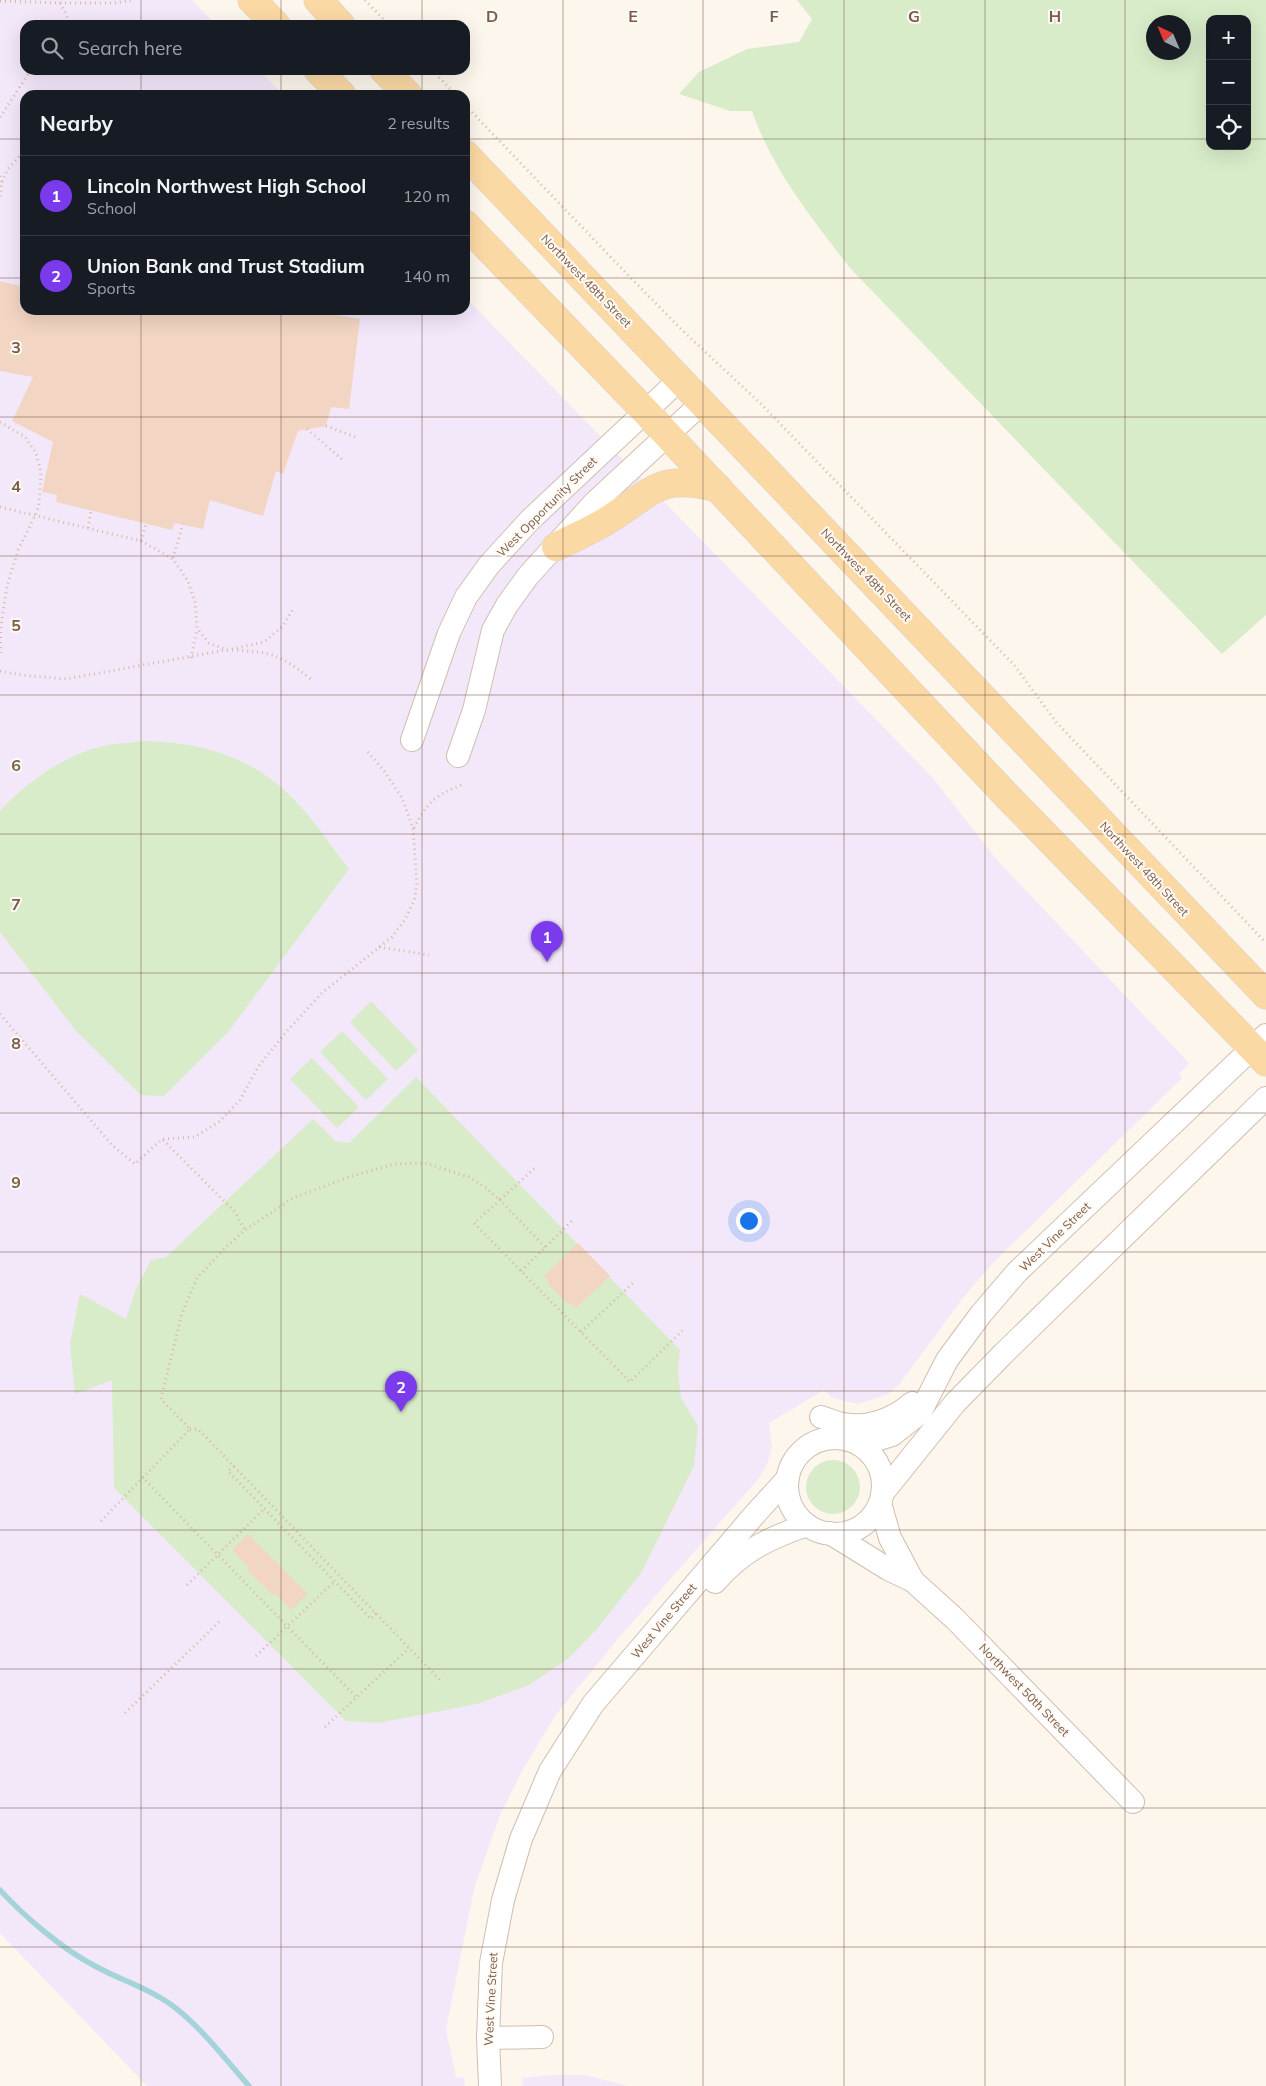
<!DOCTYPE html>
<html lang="en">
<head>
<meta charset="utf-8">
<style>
  :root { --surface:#171b24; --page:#20242c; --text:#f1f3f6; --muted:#9ea1a6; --line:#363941; --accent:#7c3aed }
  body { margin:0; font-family:Mulish,sans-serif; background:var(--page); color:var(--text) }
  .controls { position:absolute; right:15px; top:15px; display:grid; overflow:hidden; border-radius:10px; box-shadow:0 5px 20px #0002 }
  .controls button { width:45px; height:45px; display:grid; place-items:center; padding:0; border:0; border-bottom:1px solid var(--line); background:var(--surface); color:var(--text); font:25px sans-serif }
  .compass { position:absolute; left:1146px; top:15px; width:45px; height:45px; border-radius:50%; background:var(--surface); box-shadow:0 5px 20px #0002; rotate:316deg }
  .you { position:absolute; left:748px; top:1220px; width:18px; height:18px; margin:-12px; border:4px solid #fff; border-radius:50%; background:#1a73e8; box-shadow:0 0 0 8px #1a73e833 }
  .badge { display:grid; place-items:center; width:32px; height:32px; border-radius:50%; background:var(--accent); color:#fff; font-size:16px; font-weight:700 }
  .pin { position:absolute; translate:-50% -41px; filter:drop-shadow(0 1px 2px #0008) }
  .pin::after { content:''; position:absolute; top:26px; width:18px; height:15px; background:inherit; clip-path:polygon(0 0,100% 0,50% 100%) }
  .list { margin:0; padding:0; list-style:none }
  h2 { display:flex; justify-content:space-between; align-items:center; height:65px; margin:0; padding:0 20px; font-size:21px }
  h2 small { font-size:16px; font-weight:400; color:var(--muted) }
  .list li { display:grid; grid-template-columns:32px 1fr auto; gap:15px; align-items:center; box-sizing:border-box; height:80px; padding:0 20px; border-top:1px solid var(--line) }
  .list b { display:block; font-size:19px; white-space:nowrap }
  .list p { margin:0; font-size:16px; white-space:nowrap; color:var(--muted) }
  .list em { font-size:16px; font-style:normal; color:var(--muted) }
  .icon { flex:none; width:28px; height:28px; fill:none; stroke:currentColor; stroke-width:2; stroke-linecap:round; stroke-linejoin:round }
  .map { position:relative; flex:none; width:1266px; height:2086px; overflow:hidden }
  .search { position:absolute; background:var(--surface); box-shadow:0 5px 20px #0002; left:20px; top:20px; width:450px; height:55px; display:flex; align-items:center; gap:12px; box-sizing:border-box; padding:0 18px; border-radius:15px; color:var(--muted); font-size:19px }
  .panel { position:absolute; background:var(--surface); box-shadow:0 5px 20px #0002; left:20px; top:90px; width:450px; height:225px; border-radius:15px }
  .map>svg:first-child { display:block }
  .education { fill:#f3e8fa }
  .green { fill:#d8ecc9; fill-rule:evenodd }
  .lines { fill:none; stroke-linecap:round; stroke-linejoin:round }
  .stream { stroke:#a5d3da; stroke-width:5.5 }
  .building { fill:#f3d5c3 }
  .minor-casing { stroke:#d1beb0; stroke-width:24 }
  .major-casing { stroke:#dad1cd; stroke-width:29 }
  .path { stroke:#d9b8a5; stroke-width:3; stroke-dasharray:1 4; stroke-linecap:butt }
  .minor { stroke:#fff; stroke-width:22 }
  .major { stroke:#fbd9a5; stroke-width:28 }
  .grid { fill:none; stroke:#7a5c4d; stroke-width:1; stroke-opacity:0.55 }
  .labels { text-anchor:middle; stroke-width:4; stroke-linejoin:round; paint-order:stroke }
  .street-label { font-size:12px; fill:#7a5c4d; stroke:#fffaf3 }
  .grid-label { font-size:16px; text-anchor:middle; font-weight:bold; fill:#7a5c4d; stroke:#fffaf3; stroke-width:4; stroke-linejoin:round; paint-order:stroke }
</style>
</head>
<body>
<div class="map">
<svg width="1266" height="2086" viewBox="0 0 1266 2086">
  <rect width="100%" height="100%" fill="#fdf6ec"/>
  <!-- education -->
  <g class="education">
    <path d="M 0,0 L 192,0 L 216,25 L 25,25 L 25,70 L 259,70 L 283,95 L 25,95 L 25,310 L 465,310 L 465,297 L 932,777 L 998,861 L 1189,1063 L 1179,1074 L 1182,1078 L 992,1264 L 962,1299 L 899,1385 L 888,1394 L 858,1404 L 833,1398 L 824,1390 L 769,1423 L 772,1446 L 768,1462 L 759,1478 L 616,1641 L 555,1716 L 522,1771 L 500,1815 L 474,1889 L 446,2029 L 456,2078 L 464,2077 L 465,2086 L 147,2086 L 0,1933 Z"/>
    <path d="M 553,2075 L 586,2075 L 627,2086 L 523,2086 L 522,2078 Z"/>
  </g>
  <!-- green -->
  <g class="green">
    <path d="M 797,0 L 1266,0 L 1266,615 L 1222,654 L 850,268 C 812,219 772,169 752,111 L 730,111 L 679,94 L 699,72 L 747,49 L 799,42 L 812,19 ZM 1210,19 L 1247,19 L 1247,146 L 1210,146 ZM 1154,22 L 1184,22 L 1184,52 L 1154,52 Z"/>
    <path d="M 142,741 C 195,742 242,753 283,789 C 309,811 328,843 349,869 L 229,1031 L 164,1096 L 141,1095 L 76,1031 L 0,932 L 0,811 C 28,781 63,756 103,746 C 116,743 129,743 142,741 Z"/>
    <path d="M 371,1001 L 418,1050 L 396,1071 L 350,1022 Z"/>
    <path d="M 342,1031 L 388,1079 L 366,1100 L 320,1052 Z"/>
    <path d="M 312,1058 L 359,1107 L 337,1128 L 290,1079 Z"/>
    <path d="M 416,1077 L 680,1350 L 678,1371 L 681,1398 L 698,1426 L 694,1466 L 641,1573 L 597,1629 L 569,1658 L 529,1685 L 477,1704 L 378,1723 L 346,1721 L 114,1488 L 112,1380 L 75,1394 L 70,1344 L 80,1294 L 126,1319 L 136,1289 L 151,1260 L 166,1257 L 313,1119 L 336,1141 L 349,1143 Z"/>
    <circle cx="833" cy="1487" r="27"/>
  </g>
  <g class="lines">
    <!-- stream -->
    <path class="stream" d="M 0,1890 C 25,1917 62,1949 95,1966 C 120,1980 149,1988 173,2006 C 202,2028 225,2059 249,2086"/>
  </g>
  <!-- building -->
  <g class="building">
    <path d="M 0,281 L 25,287 L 25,310 L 308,310 L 360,319 L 349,409 L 331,407 L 326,426 L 298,431 L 283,474 L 276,471 L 263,516 L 210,500 L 203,529 L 175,523 L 172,530 L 56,502 L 57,495 L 42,492 L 53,442 L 12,421 L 33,377 L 0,371 Z"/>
    <path d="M 578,1243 L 610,1276 L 576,1308 L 571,1303 L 569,1305 L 547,1283 L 549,1281 L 544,1276 Z"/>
    <path d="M 248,1534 L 308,1594 L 291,1610 L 275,1593 L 273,1595 L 247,1570 L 249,1568 L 232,1550 Z"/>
  </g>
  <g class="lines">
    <defs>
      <g id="minor">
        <path d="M 412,740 L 449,633 L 466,597 L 489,565 L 530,520 L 680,379"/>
        <path d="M 458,756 L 474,710 L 493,630 L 507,605 L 528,576 L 595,502 L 702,403"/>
        <path d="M 821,1417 C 828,1419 836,1423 843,1424 C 868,1429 894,1419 912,1403"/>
        <circle cx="835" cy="1486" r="48"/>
        <path d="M 860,1445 L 892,1435 L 920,1413 L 947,1360 L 981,1314 L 1017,1272 L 1266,1035"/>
        <path d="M 882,1494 L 955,1403 L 1004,1353 L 1266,1098"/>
        <path d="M 880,1503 L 890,1538 L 913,1581"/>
        <path d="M 830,1533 L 888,1569 L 913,1581 L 955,1619 L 1133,1802"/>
        <path d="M 715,1582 C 742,1551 769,1538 807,1525"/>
        <path d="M 488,2038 L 542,2037"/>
        <path d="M 490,2086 L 488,2038 L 491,1963 L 503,1900 L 521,1839 L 550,1771 L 593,1704 L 756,1513 L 788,1478"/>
      </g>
      <g id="major">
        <path d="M 252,0 L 276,25"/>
        <path d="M 318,0 L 341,25"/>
        <path d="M 318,70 L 342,95"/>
        <path d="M 384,70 L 408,95"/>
        <path d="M 465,154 L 1266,995"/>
        <path d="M 465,224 L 645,411 L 1006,795 L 1266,1062"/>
        <path d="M 556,547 C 573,538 592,530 608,520 C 654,491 659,473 718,488"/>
      </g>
    </defs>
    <!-- minor casing -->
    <use href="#minor" class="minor-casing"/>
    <!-- major casing -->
    <use href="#major" class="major-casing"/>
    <!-- path -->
    <g class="path">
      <path d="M 365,0 L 389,25"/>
      <path d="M 0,1 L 60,3 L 114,3 L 133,0"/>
      <path d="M 60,3 L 65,12 L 70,25"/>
      <path d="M 432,70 L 456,95"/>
      <path d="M 465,105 L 626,273 L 683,331 L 760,403 L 1015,666 L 1056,722 L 1266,943"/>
      <path d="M 0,117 L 31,70"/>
      <path d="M 0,176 L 2,182 L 0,198"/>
      <path d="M 2,182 L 8,169 L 25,150"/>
      <path d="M 313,311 L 344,310"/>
      <path d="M 0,422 L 25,437 L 36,453 L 41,472 L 39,505 L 35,516 L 18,550 L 7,586 L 1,626 L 0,656"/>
      <path d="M 326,426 L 358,438"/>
      <path d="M 307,429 L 344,461"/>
      <path d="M 0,507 L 141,541 L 173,559 L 188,581 L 195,602 L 197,628 L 209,643 L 227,650 L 264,642 L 283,626 L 294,607"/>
      <path d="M 88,528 L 91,511"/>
      <path d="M 141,541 L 146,524"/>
      <path d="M 173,558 L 183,524"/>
      <path d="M 232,650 C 272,652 279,654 311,679"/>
      <path d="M 191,658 L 197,629"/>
      <path d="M 0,671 L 22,675 L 66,679 L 226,650"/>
      <path d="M 414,828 C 427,802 437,794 464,784"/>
      <path d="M 379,947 L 429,955"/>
      <path d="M 0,1014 L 112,1145 L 135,1164 L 162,1139 L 195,1137 L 220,1121 L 240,1100 L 258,1067 L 287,1031 L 322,993 L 392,937 L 404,921 L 414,901 L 417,885 L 413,828 L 402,798 L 385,772 L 367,751"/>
      <path d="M 163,1140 L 235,1212 L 245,1230"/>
      <path d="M 545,1247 L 500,1200 L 474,1223 L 630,1382 L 683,1330"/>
      <path d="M 521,1271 L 574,1219"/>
      <path d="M 581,1332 L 633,1283"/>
      <path d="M 190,1429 L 198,1429 L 440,1680"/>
      <path d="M 234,1466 L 228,1471 L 371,1619 L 376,1613"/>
      <path d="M 142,1477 L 356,1697"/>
      <path d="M 101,1521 L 190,1429 L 161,1399 L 182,1313 L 197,1278 L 225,1248 L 245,1230 L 293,1198 L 349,1177 L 394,1164 L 425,1163 L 469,1177 L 486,1188 L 500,1200 L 537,1166"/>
      <path d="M 187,1585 L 264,1509"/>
      <path d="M 256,1656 L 335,1581"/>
      <path d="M 125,1713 L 221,1620"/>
      <path d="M 325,1727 L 409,1648"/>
    </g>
    <!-- minor -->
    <use href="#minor" class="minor"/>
    <!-- major -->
    <use href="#major" class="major"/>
  </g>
  <!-- grid -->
  <path class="grid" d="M 141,0 L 141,25M 281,0 L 281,25M 422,0 L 422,25M 563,0 L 563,2086M 703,0 L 703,2086M 844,0 L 844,2086M 985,0 L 985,2086M 1125,0 L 1125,2086M 141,70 L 141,95M 281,70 L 281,95M 422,70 L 422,95M 0,139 L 25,139M 465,139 L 1210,139M 1247,139 L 1266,139M 0,278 L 25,278M 465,278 L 1266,278M 141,310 L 141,2086M 281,310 L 281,2086M 422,310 L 422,2086M 0,417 L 1266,417M 0,556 L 1266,556M 0,695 L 1266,695M 0,834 L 1266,834M 0,973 L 1266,973M 0,1113 L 1266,1113M 0,1252 L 1266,1252M 0,1391 L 1266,1391M 0,1530 L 1266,1530M 0,1669 L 1266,1669M 0,1808 L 1266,1808M 0,1947 L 1266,1947"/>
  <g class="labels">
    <!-- street labels -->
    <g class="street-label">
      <text transform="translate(586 281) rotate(46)" y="4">Northwest 48th Street</text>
      <text transform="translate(547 507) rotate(-45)" y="4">West Opportunity Street</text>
      <text transform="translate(866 575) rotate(46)" y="4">Northwest 48th Street</text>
      <text transform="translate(1144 869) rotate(47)" y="4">Northwest 48th Street</text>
      <text transform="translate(1055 1237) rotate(-44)" y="4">West Vine Street</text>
      <text transform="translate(664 1621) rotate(-50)" y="4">West Vine Street</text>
      <text transform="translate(1024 1690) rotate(46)" y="4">Northwest 50th Street</text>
      <text transform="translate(491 1999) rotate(-87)" y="4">West Vine Street</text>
    </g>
  </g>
  <g class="grid-label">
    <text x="492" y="22">D</text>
    <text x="633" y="22">E</text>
    <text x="774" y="22">F</text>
    <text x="914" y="22">G</text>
    <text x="1055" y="22">H</text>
    <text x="16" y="353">3</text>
    <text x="16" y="492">4</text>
    <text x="16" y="631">5</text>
    <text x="16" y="771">6</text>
    <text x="16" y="910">7</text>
    <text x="16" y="1049">8</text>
    <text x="16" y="1188">9</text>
  </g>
</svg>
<div class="controls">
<button>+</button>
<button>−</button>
<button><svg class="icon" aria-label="locate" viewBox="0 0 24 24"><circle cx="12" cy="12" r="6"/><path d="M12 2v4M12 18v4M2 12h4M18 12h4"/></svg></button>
</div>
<svg class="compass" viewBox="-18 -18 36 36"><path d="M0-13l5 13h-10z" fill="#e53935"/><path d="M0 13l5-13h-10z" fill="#9ea1a6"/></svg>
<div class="you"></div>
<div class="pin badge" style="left:547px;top:962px">1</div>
<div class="pin badge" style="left:401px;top:1412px">2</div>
<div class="search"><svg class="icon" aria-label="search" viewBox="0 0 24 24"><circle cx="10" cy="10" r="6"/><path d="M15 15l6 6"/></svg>Search here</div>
<section class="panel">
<h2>Nearby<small>2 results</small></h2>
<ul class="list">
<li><span class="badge">1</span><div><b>Lincoln Northwest High School</b><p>School</p></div><em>120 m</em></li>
<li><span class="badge">2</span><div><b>Union Bank and Trust Stadium</b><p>Sports</p></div><em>140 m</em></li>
</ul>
</section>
</div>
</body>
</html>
